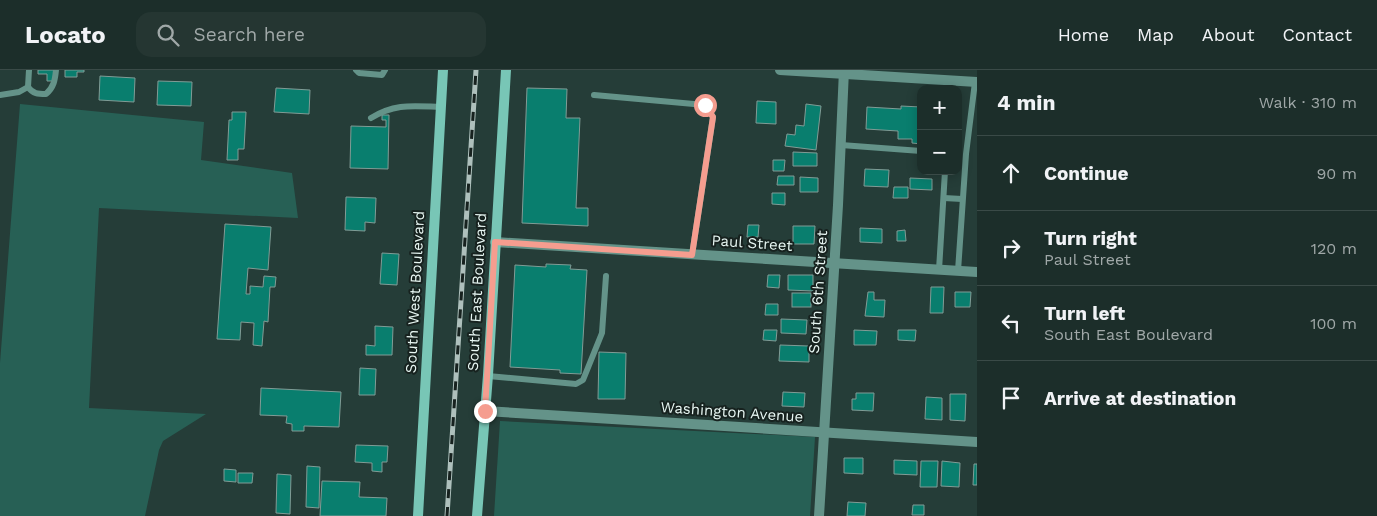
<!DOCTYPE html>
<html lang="en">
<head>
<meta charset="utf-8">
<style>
  :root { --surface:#1c2e2a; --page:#253632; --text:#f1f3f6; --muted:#a0a8a8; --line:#3a4a47 }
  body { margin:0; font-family:"Work Sans",sans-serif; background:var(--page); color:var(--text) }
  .controls { position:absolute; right:15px; top:15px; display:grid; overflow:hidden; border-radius:10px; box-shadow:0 2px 12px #0003 }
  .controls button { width:45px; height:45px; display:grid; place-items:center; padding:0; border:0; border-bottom:1px solid var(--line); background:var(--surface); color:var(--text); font:25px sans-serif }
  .stop { position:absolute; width:15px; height:15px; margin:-11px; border:4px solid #f59d8f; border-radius:50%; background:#fff }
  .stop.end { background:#f59d8f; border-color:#fff; box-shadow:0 1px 5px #0008 }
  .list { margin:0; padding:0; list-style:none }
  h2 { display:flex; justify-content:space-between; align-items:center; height:65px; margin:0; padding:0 20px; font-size:21px }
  h2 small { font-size:16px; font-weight:400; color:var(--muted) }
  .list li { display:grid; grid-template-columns:32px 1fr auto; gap:15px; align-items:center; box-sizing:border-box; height:75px; padding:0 20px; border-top:1px solid var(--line) }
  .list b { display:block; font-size:19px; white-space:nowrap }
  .list p { margin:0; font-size:16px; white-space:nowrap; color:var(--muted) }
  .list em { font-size:16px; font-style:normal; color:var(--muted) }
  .icon { flex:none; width:28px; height:28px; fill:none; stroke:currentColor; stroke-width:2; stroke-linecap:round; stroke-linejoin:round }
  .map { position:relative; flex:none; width:977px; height:446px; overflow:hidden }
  header { display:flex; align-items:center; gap:30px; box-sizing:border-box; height:70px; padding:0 25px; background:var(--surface); border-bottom:1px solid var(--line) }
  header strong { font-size:24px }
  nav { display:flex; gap:28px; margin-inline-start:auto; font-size:18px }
  .search { width:350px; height:45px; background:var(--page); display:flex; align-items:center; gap:12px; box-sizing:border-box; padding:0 18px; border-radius:15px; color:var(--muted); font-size:19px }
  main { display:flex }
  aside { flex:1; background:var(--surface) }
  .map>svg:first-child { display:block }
  .green { fill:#276055 }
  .building { fill:#097e6e; stroke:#819c96 }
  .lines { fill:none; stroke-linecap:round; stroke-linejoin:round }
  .service { stroke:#649389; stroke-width:6 }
  .minor { stroke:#649389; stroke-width:10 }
  .tertiary { stroke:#649389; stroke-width:10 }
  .secondary { stroke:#78c6b6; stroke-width:10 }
  .rail-casing { stroke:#aec0bc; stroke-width:5 }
  .rail { stroke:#17221f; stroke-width:3; stroke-dasharray:9; stroke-linecap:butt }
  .route { stroke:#f59d8f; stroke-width:6 }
  .labels { text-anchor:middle; stroke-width:4; stroke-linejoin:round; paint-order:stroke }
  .street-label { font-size:15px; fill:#e8f7f3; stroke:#17221f }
</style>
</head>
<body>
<header>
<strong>Locato</strong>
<div class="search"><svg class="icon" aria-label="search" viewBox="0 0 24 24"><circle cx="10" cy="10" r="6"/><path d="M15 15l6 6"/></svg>Search here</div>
<nav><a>Home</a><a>Map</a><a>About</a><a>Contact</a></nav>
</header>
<main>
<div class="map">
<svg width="977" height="446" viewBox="0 0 977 446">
  <rect width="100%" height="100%" fill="#253d38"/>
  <!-- green -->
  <g class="green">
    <path d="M 20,34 L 204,52 L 201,90 L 292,103 L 298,148 L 99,138 L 89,338 L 206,344 L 163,371 L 159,380 L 145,446 L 0,446 L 0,293 Z"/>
    <path d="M 500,351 L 815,367 L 810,446 L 494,446 Z"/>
  </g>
  <!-- building -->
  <g class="building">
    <path d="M 38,0 L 56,0 L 56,11 L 47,11 L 47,4 L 38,4 Z"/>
    <path d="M 65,0 L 84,0 L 84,2 L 77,2 L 77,7 L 65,7 Z"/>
    <path d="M 100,6 L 135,8 L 134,32 L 99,30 Z"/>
    <path d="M 158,11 L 192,12 L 191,36 L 157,35 Z"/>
    <path d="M 276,18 L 310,20 L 309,44 L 274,42 Z"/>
    <path d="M 527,18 L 567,19 L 566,48 L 580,48 L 576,138 L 588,138 L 588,156 L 522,153 Z"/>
    <path d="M 757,31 L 776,32 L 776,54 L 756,53 Z"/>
    <path d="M 806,34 L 821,36 L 816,80 L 785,76 L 787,64 L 795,65 L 796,55 L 804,56 Z"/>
    <path d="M 901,36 L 921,37 L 921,74 L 912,73 L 912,69 L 898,69 L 898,61 L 866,59 L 867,37 L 901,39 Z"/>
    <path d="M 232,42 L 246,42 L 244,79 L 238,79 L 238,90 L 227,90 L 229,50 L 232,50 Z"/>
    <path d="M 382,45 L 389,45 L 388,99 L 350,98 L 351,56 L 386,57 L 386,50 L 382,50 Z"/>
    <path d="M 793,82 L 817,83 L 817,96 L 793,96 Z"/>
    <path d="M 773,90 L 785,90 L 784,101 L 773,101 Z"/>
    <path d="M 865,99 L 889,100 L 888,117 L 864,116 Z"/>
    <path d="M 778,106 L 794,106 L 794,115 L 777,115 Z"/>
    <path d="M 800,107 L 818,108 L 818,122 L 800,122 Z"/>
    <path d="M 910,108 L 932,109 L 932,120 L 910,119 Z"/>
    <path d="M 894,117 L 908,117 L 908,128 L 893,128 Z"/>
    <path d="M 772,123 L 785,123 L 785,135 L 772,134 Z"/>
    <path d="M 346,127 L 376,128 L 375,153 L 365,152 L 365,161 L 345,160 Z"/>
    <path d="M 225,154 L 271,157 L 268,200 L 248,198 L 246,224 L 250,224 L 250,216 L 263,217 L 264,206 L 276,207 L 275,217 L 270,217 L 268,252 L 264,251 L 262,276 L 253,275 L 254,253 L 241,252 L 240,270 L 217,269 Z"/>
    <path d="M 748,155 L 759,155 L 758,167 L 747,167 Z"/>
    <path d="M 793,156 L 815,156 L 814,174 L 793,174 Z"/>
    <path d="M 860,158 L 882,159 L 882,173 L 860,172 Z"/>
    <path d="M 905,160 L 906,171 L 897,171 L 897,161 Z"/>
    <path d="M 382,183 L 399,184 L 397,215 L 380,214 Z"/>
    <path d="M 546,194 L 571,195 L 570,199 L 587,200 L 581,304 L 560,303 L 560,300 L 510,297 L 515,195 L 546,197 Z"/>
    <path d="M 768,205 L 780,205 L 779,218 L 767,217 Z"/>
    <path d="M 788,205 L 813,205 L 813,221 L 788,220 Z"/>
    <path d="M 931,217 L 944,217 L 943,243 L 930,243 Z"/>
    <path d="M 868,222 L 874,222 L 874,230 L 885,230 L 884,247 L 865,246 Z"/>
    <path d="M 955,222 L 971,222 L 970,237 L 955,237 Z"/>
    <rect x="792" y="223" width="19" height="14"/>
    <path d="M 766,234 L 778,234 L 778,245 L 765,245 Z"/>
    <path d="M 781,249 L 807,250 L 806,264 L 781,263 Z"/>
    <path d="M 375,256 L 393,257 L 392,285 L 366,285 L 366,275 L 375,276 Z"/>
    <path d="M 764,260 L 777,260 L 776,271 L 763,270 Z"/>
    <path d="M 854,260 L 877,261 L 876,275 L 854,275 Z"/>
    <path d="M 898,260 L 916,260 L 915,271 L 898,270 Z"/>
    <path d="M 780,275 L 809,276 L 809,292 L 779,291 Z"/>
    <path d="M 599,282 L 626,283 L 625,329 L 598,329 Z"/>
    <path d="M 360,298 L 376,299 L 375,325 L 359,325 Z"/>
    <path d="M 261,318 L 341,322 L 339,357 L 304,356 L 304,361 L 292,361 L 292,354 L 286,353 L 287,346 L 260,345 Z"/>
    <path d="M 783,322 L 805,323 L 804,337 L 782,336 Z"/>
    <path d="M 856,323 L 874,323 L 873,341 L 852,340 L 852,329 L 856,329 Z"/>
    <path d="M 950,324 L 966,324 L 965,351 L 950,350 Z"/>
    <path d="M 926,327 L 942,328 L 942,350 L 925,349 Z"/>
    <path d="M 356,375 L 388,376 L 387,392 L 382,392 L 382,402 L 372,401 L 372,393 L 355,392 Z"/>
    <path d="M 844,388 L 863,388 L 863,404 L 844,403 Z"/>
    <path d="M 894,390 L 917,391 L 917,405 L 894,404 Z"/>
    <path d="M 921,391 L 938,391 L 937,417 L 920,417 Z"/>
    <path d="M 942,391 L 960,393 L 959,417 L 941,416 Z"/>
    <path d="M 974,394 L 977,394 L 977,415 L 973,415 Z"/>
    <path d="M 307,396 L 320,397 L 319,438 L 306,437 Z"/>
    <path d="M 224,399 L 236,400 L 236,412 L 224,411 Z"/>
    <path d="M 238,403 L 253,403 L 252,413 L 238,413 Z"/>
    <path d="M 277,404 L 291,405 L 290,444 L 276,443 Z"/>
    <path d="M 322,411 L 360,412 L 359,427 L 387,428 L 386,446 L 320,446 Z"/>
    <path d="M 848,432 L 866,433 L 865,446 L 847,446 Z"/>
    <path d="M 913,435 L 924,435 L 924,445 L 912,445 Z"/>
  </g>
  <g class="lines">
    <!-- service -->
    <g class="service">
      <path d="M 356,0 L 359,3 L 382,5 L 385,0"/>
      <path d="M 28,17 C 33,24 38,24 46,24 C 54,17 55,10 56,0"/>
      <path d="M 0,25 L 19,22 L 28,17 L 29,0"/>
      <path d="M 594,25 L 705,35 L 713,47 L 692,185"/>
      <path d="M 371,48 C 395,33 413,36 440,37"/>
      <path d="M 841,75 L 921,81"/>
      <path d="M 944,128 L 962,129"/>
      <path d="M 939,200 L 945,101"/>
      <path d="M 958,201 L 966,84 L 975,12"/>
      <path d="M 488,306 L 576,314 L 583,310 L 602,263 L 606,206"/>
    </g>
    <!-- minor -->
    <g class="minor">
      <path d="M 495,172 L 977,202"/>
      <path d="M 485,341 L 977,372"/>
      <path d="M 819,446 L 838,135 L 844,0"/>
    </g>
    <!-- tertiary -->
    <path class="tertiary" d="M 780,0 L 977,12"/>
    <!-- secondary -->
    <g class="secondary">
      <path d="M 418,446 L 443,0"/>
      <path d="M 477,446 L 488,305 L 506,0"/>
    </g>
    <defs>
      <path id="rail" d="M 447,446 L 476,0"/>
    </defs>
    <!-- rail casing -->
    <use href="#rail" class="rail-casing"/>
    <!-- rail -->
    <use href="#rail" class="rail"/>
  </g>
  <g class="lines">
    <!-- route -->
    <path class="route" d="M 485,341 L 495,172 L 692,185 L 713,47 L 705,35"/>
  </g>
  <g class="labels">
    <!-- street labels -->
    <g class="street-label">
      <text transform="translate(752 173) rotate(4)" y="5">Paul Street</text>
      <text transform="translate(415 222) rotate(-87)" y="5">South West Boulevard</text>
      <text transform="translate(477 222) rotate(-87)" y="5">South East Boulevard</text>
      <text transform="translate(818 222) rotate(-86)" y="5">South 6th Street</text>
      <text transform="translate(732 342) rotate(4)" y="5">Washington Avenue</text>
    </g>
  </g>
</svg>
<div class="controls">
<button>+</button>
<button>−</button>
</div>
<div class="stop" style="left:705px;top:35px"></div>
<div class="stop end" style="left:485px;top:341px"></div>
</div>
<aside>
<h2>4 min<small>Walk · 310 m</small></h2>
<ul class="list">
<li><svg class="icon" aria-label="ahead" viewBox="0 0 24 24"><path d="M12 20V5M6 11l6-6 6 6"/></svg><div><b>Continue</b></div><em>90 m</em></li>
<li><svg class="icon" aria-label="right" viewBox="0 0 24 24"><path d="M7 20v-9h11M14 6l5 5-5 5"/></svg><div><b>Turn right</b><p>Paul Street</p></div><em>120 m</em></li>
<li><svg class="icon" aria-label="left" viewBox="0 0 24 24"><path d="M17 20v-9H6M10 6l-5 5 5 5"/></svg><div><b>Turn left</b><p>South East Boulevard</p></div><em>100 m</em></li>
<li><svg class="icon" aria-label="arrive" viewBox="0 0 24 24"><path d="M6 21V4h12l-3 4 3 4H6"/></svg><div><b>Arrive at destination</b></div></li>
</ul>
</aside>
</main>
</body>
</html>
